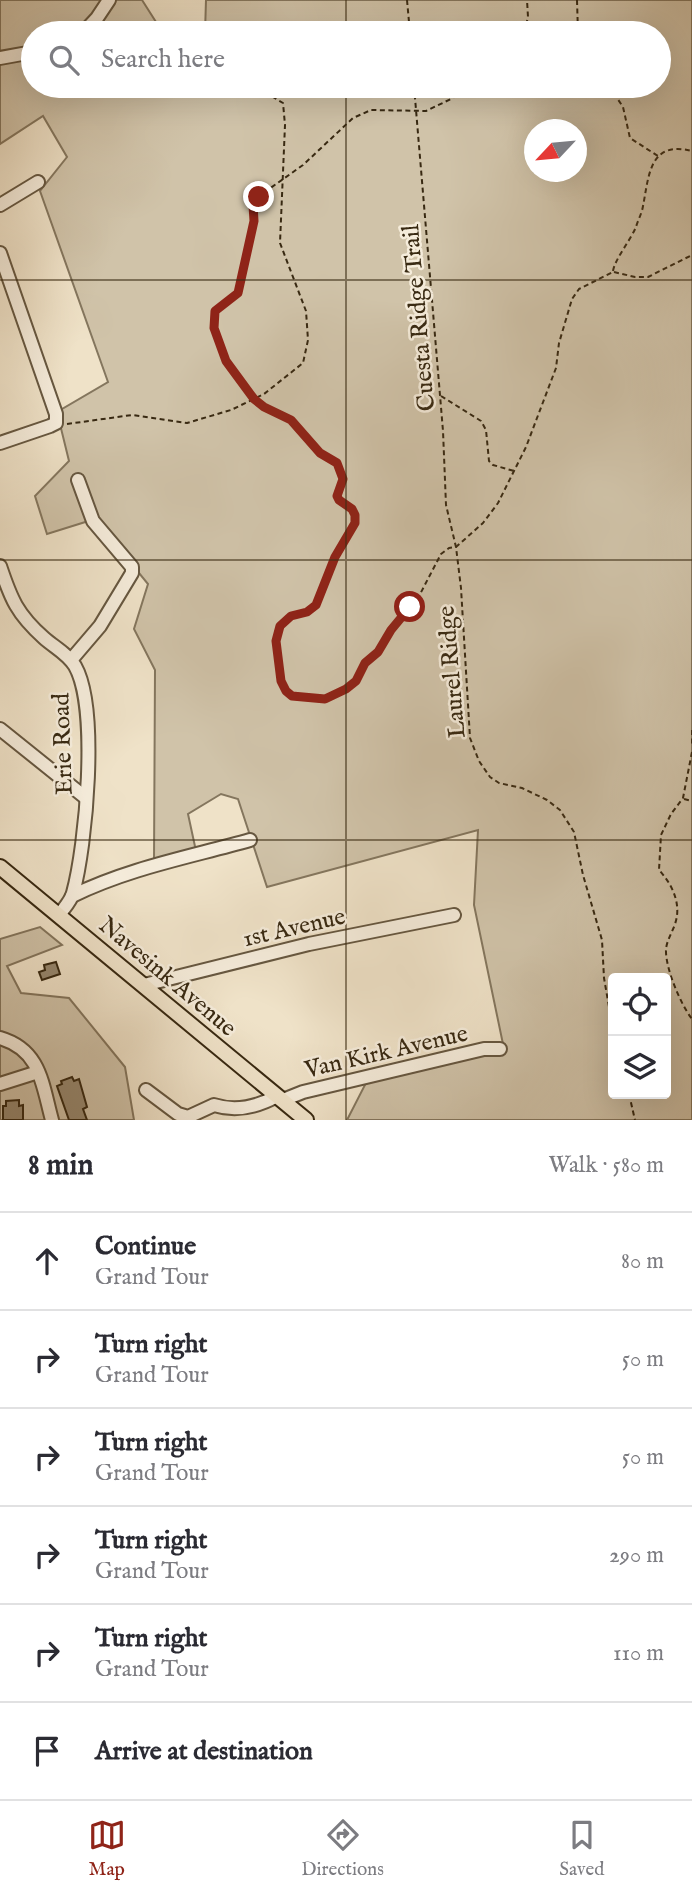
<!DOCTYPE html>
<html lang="en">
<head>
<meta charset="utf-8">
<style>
  :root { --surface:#fff; --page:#f2f2f3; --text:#2b2b33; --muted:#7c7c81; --line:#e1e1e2; --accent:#8f2418 }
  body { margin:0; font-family:"IM FELL English",serif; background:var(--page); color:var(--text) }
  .controls { position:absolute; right:21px; bottom:21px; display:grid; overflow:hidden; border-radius:7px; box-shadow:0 7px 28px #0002 }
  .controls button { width:63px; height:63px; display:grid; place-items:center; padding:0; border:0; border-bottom:2px solid var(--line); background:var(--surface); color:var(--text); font:35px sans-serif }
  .compass { position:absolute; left:524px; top:119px; width:63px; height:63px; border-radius:50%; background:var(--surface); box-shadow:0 7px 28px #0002; rotate:244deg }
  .stop { position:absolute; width:21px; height:21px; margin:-16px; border:5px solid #8f2418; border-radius:50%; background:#fff }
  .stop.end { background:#8f2418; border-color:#fff; box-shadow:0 2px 7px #0008 }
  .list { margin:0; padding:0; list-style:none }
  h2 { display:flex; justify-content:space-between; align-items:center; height:91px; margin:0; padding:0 28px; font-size:30px }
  h2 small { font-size:23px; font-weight:400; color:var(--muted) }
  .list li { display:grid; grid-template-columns:46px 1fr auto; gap:21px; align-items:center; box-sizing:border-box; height:98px; padding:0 28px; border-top:2px solid var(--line) }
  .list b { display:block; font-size:26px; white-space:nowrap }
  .list p { margin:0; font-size:23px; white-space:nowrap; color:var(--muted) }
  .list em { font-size:23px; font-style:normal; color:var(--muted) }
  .icon { flex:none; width:38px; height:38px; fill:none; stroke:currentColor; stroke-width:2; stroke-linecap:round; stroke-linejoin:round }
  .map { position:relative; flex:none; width:692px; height:1120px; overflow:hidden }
  .search { position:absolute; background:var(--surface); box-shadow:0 7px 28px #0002; left:21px; right:21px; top:21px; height:77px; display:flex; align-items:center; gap:18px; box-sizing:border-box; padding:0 24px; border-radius:38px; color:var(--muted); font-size:26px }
  .sheet { height:679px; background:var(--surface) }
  nav { display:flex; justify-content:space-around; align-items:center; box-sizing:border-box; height:98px; border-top:2px solid var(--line); background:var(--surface); font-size:19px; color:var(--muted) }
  nav a { display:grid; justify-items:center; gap:4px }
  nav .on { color:var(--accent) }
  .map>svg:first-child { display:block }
  .green { fill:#d0c3a9; stroke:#84765e; stroke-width:2; fill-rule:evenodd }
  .building { fill:#978971; stroke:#382912; stroke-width:2 }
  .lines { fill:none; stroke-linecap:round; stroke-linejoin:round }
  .minor-casing { stroke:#665740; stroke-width:16 }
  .major-casing { stroke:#382912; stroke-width:18 }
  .path { stroke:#382912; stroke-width:2; stroke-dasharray:5 3.5; stroke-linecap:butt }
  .minor { stroke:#f5ecdb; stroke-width:12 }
  .major { stroke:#efe2c8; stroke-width:14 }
  .route { stroke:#8f2418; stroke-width:9 }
  .grid { fill:none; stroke:#382912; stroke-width:2; stroke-opacity:0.55 }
  .labels { text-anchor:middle; stroke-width:5; stroke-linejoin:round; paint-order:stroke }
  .street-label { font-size:24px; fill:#382912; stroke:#f5ecdb }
</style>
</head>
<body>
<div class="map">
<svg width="692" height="1120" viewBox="0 0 692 1120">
  <rect width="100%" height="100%" fill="#efe2c8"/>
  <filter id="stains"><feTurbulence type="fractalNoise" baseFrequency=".00286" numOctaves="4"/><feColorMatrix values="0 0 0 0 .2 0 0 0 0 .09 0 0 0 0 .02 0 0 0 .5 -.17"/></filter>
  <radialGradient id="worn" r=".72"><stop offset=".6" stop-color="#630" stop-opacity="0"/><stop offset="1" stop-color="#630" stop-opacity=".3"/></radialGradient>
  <!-- green -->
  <g class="green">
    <path d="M 0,0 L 142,0 L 163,33 L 33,33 L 33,86 L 659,86 L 659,33 L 205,33 L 206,0 L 692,0 L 692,1120 L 347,1120 L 370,1075 L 503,1044 L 474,905 L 478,830 L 267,887 L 238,799 L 221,794 L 188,814 L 196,851 L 154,862 L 155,670 L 134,629 L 148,584 L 95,519 L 47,534 L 35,496 L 69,461 L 57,412 L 108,382 L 40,191 L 67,157 L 43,116 L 0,144 ZM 534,130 L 576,130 L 576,172 L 534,172 ZM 613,978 L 666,978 L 666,1094 L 613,1094 Z"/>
    <path d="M 40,927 L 62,945 L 7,966 L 21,993 L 69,998 L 125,1067 L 134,1120 L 0,1120 L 0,939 Z"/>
  </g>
  <!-- building -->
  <g class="building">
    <path d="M 56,962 L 60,974 L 42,980 L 39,972 L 45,970 L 44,965 Z"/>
    <path d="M 72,1077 L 74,1081 L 79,1079 L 87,1107 L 83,1109 L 87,1120 L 69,1120 L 57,1086 L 62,1084 L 61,1081 Z"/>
    <path d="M 19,1100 L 19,1106 L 23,1105 L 23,1120 L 3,1120 L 3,1106 L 6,1106 L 6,1101 Z"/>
  </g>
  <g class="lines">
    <defs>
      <g id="minor">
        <path d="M 83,33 L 97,18 L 109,0"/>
        <path d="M 0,58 L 33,52"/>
        <path d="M 0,205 L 38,182"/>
        <path d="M 0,253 L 56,414 L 56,423 L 50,426 L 0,443"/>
        <path d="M 0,566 C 11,599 17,614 44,638 C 54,647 68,654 75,666 C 99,708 86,846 73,893 C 71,901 64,908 59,915"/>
        <path d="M 71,660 L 100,626 L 132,573 L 132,567 L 93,521 L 78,480"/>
        <path d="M 0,729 L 86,798"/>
        <path d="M 72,896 C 129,868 190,857 250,840"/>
        <path d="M 144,985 L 309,944 L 454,915"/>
        <path d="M 0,1038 C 41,1050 42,1084 52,1120"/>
        <path d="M 0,1084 L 38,1072"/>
        <path d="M 146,1090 L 178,1114 L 188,1117 L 214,1105 C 236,1112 257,1107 277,1096"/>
        <path d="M 283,1100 L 303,1092 L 484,1049 L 500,1049"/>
      </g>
      <path id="major" d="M 0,867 L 306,1120"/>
    </defs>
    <!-- minor casing -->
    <use href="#minor" class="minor-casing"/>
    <!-- major casing -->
    <use href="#major" class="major-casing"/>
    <!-- path -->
    <g class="path">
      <path d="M 407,0 L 410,33"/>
      <path d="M 577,0 L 578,33"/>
      <path d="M 524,33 L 528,17 L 527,0"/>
      <path d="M 414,86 L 443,431 L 446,505 L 456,547 L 461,588 L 470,738 L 479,761 L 490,777 L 499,783 L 522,788 L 547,800 L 560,810 L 574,832 L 583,875 L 602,940 L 604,978 L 613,1030"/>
      <path d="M 460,86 L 453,98 L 426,111 L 371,110 L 353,118 L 303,165 L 255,199 L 253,209 L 254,221 L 238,293 L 213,313 L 214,328 L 226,361 L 254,399 L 263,407 L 291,420 L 320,453 L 337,463 L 343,479 L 337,496 L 339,500 L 352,509 L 355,515 L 355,523 L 335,557 L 315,605 L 307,612 L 285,620 L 277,634 L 277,648 L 282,687 L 292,696 L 300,698 L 325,699 L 346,689 L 356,681 L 365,663 L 378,652 L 391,630 L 418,598 L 441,554 L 449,548 L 456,547 L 483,523 L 498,503 L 526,447 L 556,368 L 559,343 L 572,299 L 579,289 L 613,272"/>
      <path d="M 609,86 L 623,107 L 630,138 L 658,156"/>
      <path d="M 613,271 C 615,259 630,241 636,227 C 638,220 642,213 643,206 C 649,176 649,140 692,151"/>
      <path d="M 614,272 L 635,277 L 648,277 L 692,255"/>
      <path d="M 441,396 L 481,421 L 486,430 L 489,461 L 493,465 L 514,471"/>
      <path d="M 67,424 L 132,415 L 187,423 L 231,410 L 264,394 L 303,363 L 308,340 L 306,311 L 280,243 L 285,125 L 283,103 L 268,94 L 249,92"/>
      <path d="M 692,730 L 692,745"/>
      <path d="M 692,752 L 683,798 L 671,814 L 661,835 L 659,870 C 672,884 682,904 675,924 C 672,933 667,940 666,949 C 665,968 681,1005 692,1019"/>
      <path d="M 684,799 L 692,801"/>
      <path d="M 629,1094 L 635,1120"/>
    </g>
    <!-- minor -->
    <use href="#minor" class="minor"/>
    <!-- major -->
    <use href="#major" class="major"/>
  </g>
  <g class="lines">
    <!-- route -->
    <path class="route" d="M 259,197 L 253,205 L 254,221 L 238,293 L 215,311 L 214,328 L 226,361 L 254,399 L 264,407 L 291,420 L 320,453 L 337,463 L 343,479 L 337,496 L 339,500 L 352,509 L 355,515 L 355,523 L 335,557 L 316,605 L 307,612 L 291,616 L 280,626 L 276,641 L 281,681 L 286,691 L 292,696 L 325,699 L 346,689 L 356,681 L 365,663 L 378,652 L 391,630 L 410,607"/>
  </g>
  <!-- grid -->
  <path class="grid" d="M 346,0 L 346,33M 346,86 L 346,1120M 0,280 L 692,280M 0,560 L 692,560M 0,840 L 692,840"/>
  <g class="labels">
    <!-- street labels -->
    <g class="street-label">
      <text transform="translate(418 318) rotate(-95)" y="8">Cuesta Ridge Trail</text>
      <text transform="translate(451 672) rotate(-95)" y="8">Laurel Ridge</text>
      <text transform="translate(62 744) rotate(-92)" y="8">Erie Road</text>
      <text transform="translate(294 927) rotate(-13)" y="8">1st Avenue</text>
      <text transform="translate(168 976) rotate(40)" y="8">Navesink Avenue</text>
      <text transform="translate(386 1051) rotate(-13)" y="8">Van Kirk Avenue</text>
    </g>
  </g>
  <rect width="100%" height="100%" filter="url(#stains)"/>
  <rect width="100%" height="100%" fill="url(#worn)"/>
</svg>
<div class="controls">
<button><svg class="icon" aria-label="locate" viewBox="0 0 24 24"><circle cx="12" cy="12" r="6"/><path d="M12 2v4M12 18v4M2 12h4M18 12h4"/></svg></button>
<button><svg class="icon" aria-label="layers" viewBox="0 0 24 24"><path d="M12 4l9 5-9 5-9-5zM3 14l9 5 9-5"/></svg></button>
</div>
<svg class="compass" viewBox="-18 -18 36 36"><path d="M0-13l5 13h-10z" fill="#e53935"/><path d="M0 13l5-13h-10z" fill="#7c7c81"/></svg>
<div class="stop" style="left:410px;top:607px"></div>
<div class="stop end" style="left:259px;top:197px"></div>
<div class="search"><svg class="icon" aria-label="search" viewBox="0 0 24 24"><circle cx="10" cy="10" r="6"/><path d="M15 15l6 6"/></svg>Search here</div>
</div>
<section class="sheet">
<h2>8 min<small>Walk · 580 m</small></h2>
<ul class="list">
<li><svg class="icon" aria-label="ahead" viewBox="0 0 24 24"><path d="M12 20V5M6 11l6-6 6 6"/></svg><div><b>Continue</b><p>Grand Tour</p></div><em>80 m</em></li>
<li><svg class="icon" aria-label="right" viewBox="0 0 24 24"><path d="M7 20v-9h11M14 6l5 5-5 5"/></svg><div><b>Turn right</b><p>Grand Tour</p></div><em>50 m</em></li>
<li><svg class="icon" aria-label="right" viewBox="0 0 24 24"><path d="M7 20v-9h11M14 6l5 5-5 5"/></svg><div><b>Turn right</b><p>Grand Tour</p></div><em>50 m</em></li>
<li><svg class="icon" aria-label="right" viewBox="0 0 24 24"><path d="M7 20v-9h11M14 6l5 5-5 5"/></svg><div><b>Turn right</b><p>Grand Tour</p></div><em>290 m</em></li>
<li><svg class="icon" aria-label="right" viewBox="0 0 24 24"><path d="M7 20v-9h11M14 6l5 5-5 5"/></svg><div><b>Turn right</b><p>Grand Tour</p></div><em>110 m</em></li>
<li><svg class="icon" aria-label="arrive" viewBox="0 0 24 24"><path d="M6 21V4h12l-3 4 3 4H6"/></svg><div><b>Arrive at destination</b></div></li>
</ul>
</section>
<nav>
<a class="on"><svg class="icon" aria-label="map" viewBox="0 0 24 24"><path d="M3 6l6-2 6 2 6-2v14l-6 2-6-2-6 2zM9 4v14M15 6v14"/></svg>Map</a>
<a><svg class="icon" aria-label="directions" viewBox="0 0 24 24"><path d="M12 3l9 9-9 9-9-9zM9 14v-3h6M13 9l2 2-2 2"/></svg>Directions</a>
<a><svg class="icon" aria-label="saved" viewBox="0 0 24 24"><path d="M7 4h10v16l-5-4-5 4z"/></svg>Saved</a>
</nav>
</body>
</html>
